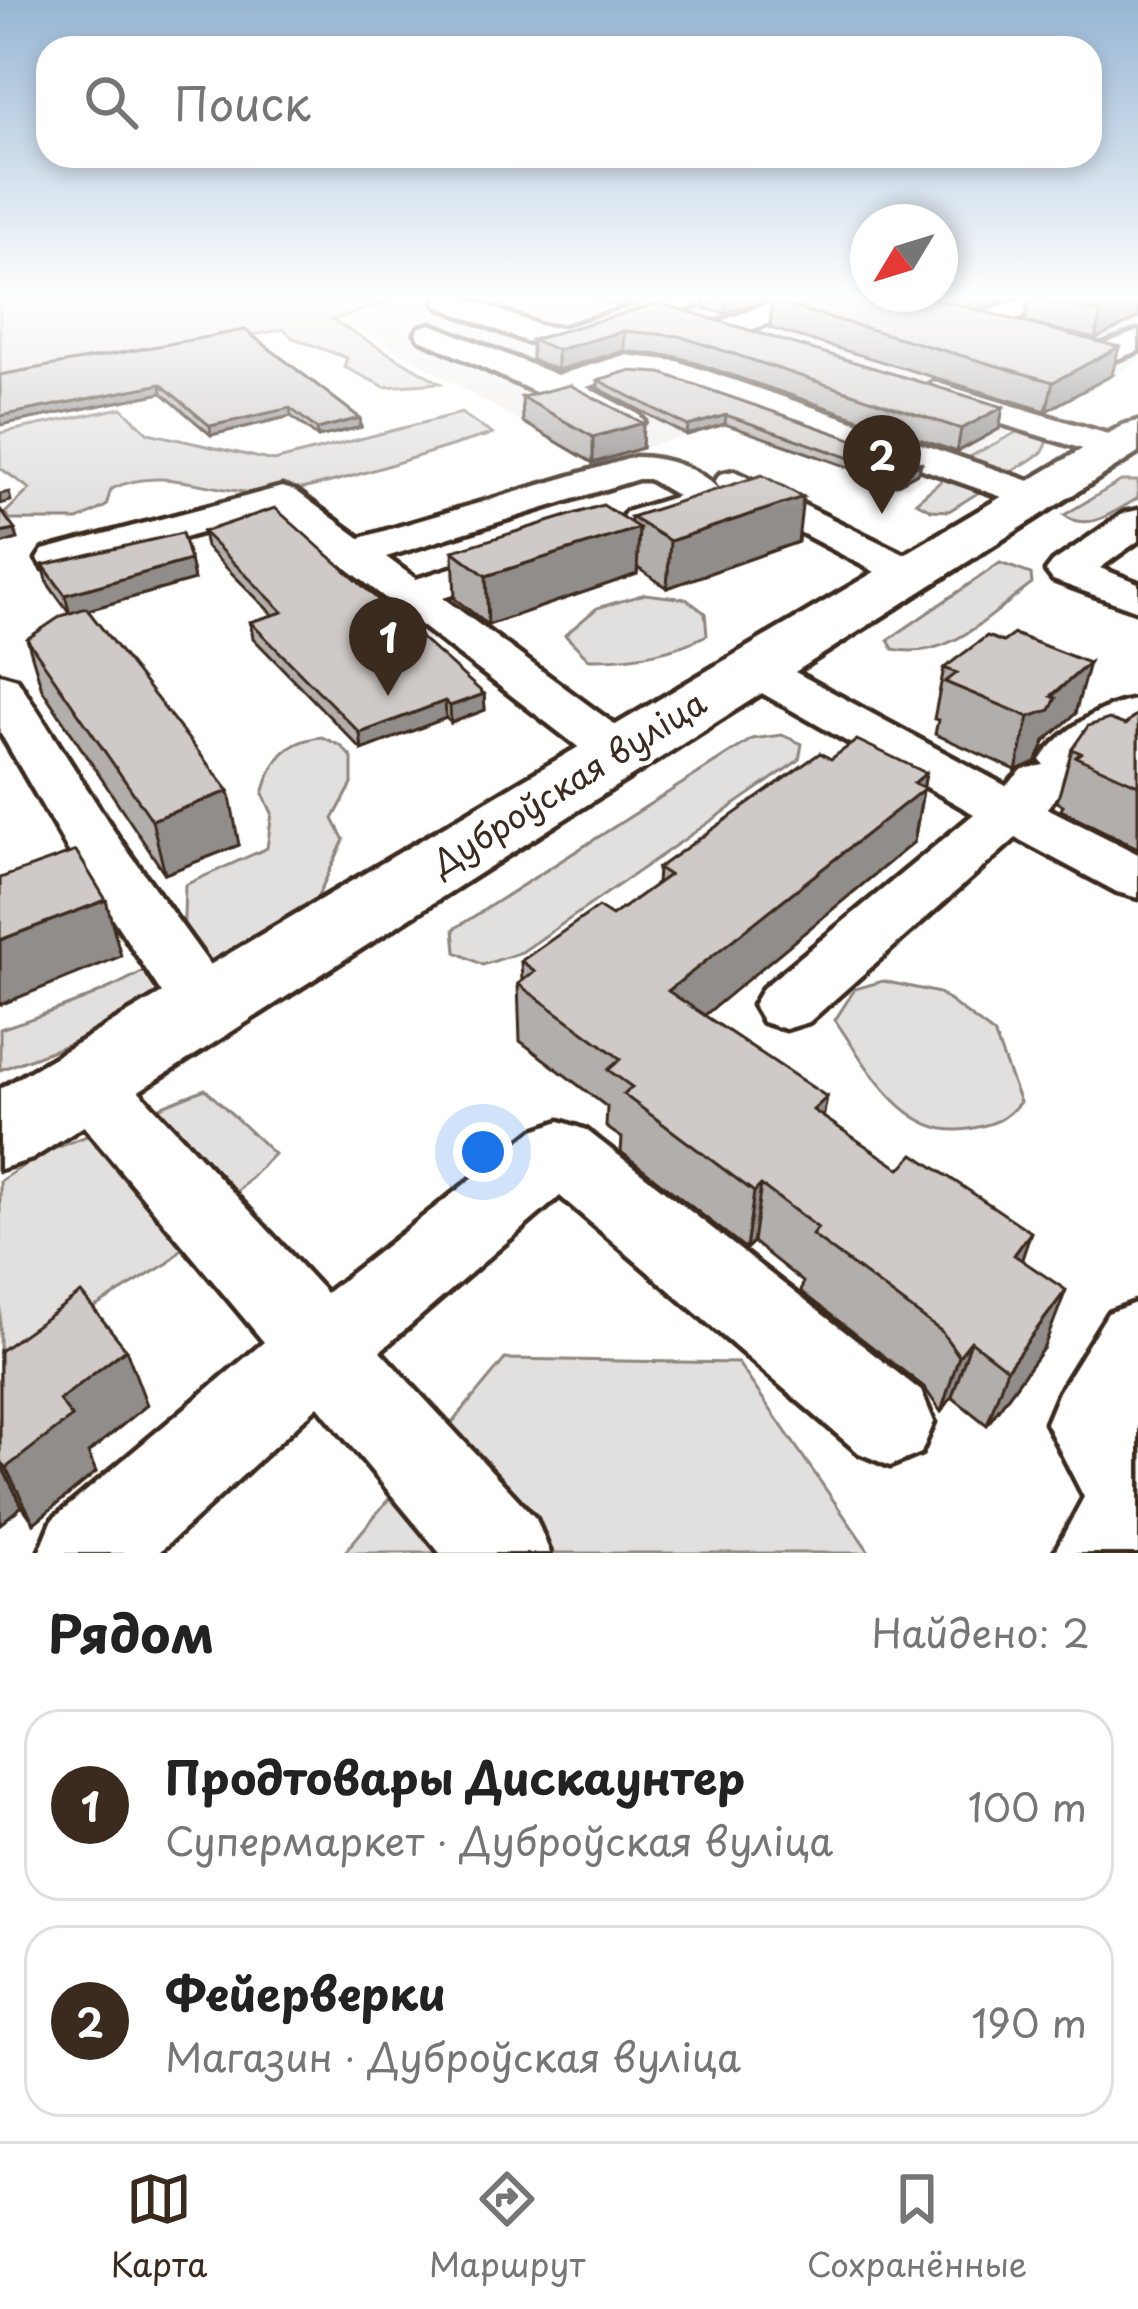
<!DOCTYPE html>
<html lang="ru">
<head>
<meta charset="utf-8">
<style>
  :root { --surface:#fff; --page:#f6f6f6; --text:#222; --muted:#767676; --line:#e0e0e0; --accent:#3b2a1e }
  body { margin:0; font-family:"Playpen Sans",sans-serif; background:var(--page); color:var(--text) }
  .compass { position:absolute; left:850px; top:204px; width:108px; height:108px; border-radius:50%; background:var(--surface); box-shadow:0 6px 18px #0003; rotate:232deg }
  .you { position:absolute; left:483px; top:1152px; width:42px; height:42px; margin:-30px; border:9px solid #fff; border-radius:50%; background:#1a73e8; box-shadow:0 0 0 18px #1a73e833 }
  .badge { display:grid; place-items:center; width:78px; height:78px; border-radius:50%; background:var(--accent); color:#fff; font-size:39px; font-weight:700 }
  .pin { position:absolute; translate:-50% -99px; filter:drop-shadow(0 3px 6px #0008) }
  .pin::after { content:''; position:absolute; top:63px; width:42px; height:36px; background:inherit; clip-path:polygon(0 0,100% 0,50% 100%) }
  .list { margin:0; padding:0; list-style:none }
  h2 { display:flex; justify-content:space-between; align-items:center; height:156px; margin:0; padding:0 48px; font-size:51px }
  h2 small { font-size:39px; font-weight:400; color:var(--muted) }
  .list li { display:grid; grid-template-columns:78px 1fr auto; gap:36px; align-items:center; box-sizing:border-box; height:192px; margin:0 24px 24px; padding:0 24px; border:3px solid var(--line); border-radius:36px }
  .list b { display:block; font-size:45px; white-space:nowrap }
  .list p { margin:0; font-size:39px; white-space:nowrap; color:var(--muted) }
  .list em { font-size:39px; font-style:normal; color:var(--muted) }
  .icon { flex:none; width:66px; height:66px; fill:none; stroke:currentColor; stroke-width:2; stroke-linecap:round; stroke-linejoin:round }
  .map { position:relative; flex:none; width:1138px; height:1553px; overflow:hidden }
  .search { position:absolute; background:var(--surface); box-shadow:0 6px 18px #0003; left:36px; right:36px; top:36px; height:132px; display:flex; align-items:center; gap:30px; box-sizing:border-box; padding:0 42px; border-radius:36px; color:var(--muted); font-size:45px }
  .sheet { height:588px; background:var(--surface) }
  nav { display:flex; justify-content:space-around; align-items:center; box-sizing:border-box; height:168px; border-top:3px solid var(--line); background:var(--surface); font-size:33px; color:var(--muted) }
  nav a { display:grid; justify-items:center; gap:6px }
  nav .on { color:var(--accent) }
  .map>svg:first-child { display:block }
  .built { fill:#f1efee }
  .green { fill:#e2e0de; stroke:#8e857e; stroke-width:3 }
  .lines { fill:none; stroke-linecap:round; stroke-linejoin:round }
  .minor-casing { stroke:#3b2a1e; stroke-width:9 }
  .major-casing { stroke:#3b2a1e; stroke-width:9 }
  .minor { fill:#fff; fill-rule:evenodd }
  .major { fill:#fff; fill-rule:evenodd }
  .wall { fill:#b2aeab; stroke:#3b2a1e; stroke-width:3 }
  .shaded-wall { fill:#918d8b; stroke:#3b2a1e; stroke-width:3 }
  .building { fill:#cfcac7; stroke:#3b2a1e; stroke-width:3 }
  .labels { text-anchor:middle; stroke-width:9; stroke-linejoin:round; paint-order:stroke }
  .street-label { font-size:33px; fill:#3b2a1e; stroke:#fff }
</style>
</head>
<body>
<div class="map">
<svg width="1138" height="1553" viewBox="0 0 1138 1553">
  <rect width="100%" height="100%" fill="#fff"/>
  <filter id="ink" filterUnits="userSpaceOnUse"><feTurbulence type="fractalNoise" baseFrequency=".00833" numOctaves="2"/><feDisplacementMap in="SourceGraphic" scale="24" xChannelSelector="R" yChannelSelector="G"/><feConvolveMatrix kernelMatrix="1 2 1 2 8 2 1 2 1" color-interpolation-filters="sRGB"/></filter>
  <g filter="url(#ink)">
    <!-- built -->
    <path class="built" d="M 392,295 L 1138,295 L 1138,362 L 907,488 L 725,424 L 593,463 L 340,318 L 408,303 Z"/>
    <!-- green -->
    <g class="green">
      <path d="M 0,295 L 388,295 L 397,299 L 332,320 L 440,383 L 385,387 L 344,367 L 347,358 L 293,338 L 284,329 L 0,384 Z"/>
      <path d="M 122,408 L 148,433 L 274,461 L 461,413 L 492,434 C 429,451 347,482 284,492 C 223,501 169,461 111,489 L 106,506 L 78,520 L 11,520 L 5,513 L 30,489 L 0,468 L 0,433 Z"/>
      <path d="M 1021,430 L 1049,439 L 1043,452 L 949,511 L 931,510 L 916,502 L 971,456 Z"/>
      <path d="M 1121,481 L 1138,481 L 1138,498 C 1115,511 1089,533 1064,515 Z"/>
      <path d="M 1000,563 L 1031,574 L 1032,584 C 988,616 949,661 893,649 L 888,640 Z"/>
      <path d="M 645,594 L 686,599 L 705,613 L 707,635 C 669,654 631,660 589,659 L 565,635 L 597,608 Z"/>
      <path d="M 782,735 L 802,744 L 799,760 L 522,952 L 483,965 L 456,952 L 454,929 L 752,739 Z"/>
      <path d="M 322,737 L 341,746 L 352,758 L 352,784 L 333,819 L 344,840 L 311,911 L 147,1015 L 0,1070 L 0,1029 C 65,1008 126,986 183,947 L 185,885 L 267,848 L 272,813 L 263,794 C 272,760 285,741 322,737 Z"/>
      <path d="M 883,981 L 939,993 L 994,1034 L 1020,1102 C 1005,1120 996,1123 974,1128 C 907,1144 867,1066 835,1020 L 855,989 Z"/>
      <path d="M 205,1089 L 274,1154 L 168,1263 L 0,1364 L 0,1181 L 41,1154 Z"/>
      <path d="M 505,1359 L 738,1363 L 870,1553 L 344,1553 Z"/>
    </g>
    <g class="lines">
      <defs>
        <g id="minor">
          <path d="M 439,295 L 460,295 L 541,326 L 562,328 L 670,295 L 714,295 L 710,301 L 564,346 L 525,341 L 439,307 L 435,301 Z"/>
          <path d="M 791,295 L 831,295 L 827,301 L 738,335 L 727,338 L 712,329 L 716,323 Z"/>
          <path d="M 1029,295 L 1068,295 L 993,331 L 982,334 L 967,325 L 971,319 Z"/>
          <path d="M 431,324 L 557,375 L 625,355 L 677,361 L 1050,488 L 1056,496 L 1050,504 L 1022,504 L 662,377 L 627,375 L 586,387 L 638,414 L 644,421 L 638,428 L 614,428 L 420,339 L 416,333 L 420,327 Z"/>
          <path d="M 1138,331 L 1138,351 L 1104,364 L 1037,349 L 1033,342 L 1048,333 L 1101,345 Z"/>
          <path d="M 934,382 L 1128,440 L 1133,448 L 1128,456 L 1115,459 L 922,399 L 917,392 Z"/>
          <path d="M 635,457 C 665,457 704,469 722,494 L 712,510 L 640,533 L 626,530 L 620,521 L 626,512 L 678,496 L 649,479 L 638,479 L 386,557 L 416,579 L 521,546 L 536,550 L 542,559 L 536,568 L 443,598 L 637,741 L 644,752 L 637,763 L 618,768 L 599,763 L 275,513 L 58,572 L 43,568 L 37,559 L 43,550 L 282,487 L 296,491 L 360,538 Z"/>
          <path d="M 734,471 L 924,564 L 931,573 L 924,582 L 909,586 L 894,582 L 720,490 L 715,482 L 720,474 Z"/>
          <path d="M 1138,510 L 1138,541 L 1100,568 L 1138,583 L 1138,611 L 1053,580 L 1046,571 L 1053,562 L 1124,513 Z"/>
          <path d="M 754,655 L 771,659 L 1006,786 L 1023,769 L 1044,765 L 1040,760 C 1060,731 1103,703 1138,700 L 1138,731 L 1086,771 L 1065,776 L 1069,781 L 1047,808 L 1138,854 L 1138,898 L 1117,892 L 1016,838 L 809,1022 L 786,1029 L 763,1022 L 753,1005 L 763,988 L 974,814 L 737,679 L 730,669 L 737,659 Z"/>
          <path d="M 0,674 L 17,679 L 119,839 L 228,990 L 238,1007 L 228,1024 L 205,1031 L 182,1024 L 68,850 L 0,732 Z"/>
          <path d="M 86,1053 L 111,1061 L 326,1293 L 534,1130 L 560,1121 L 586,1130 L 921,1391 L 934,1422 L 921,1453 L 890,1466 L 859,1453 L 560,1196 L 380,1351 L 536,1519 L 550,1553 L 440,1553 L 318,1406 L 158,1553 L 39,1553 L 53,1519 L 264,1342 L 61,1099 L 51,1080 L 61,1061 Z"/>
          <path d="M 1138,1302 L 1138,1553 L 1054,1553 L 1084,1497 L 1046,1423 L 1059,1392 L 1108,1313 Z"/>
        </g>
        <path id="major" d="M 1138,421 L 1138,453 L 32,1159 L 0,1169 L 0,1089 L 1123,425 Z"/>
      </defs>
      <!-- minor casing -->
      <use href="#minor" class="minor-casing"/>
      <!-- major casing -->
      <use href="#major" class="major-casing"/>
      <!-- minor -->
      <use href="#minor" class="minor"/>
      <!-- major -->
      <use href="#major" class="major"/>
    </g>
    <!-- wall -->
    <g class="wall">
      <path d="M 585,295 L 667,295 L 624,307 Z"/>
      <path d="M 705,295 L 778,295 L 725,314 L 704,308 Z"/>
      <path d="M 920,295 L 1017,295 L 980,310 Z"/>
      <path d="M 1138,295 L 1095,339 L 1025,322 L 1030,296 Z"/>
      <path d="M 772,301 L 1112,375 L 1046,411 L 770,328 Z"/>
      <path d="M 659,303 L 1003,407 L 999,429 L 957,452 L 678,357 L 624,351 L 557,370 L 532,360 L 532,340 Z"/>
      <path d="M 245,330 L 360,418 L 361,427 L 318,437 L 291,416 L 211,435 L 162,393 L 0,425 L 0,375 Z"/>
      <path d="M 628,371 L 919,472 L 897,484 L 725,424 L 687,435 L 598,388 L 598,380 Z"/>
      <path d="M 522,397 L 643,423 L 642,448 L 593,463 L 523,422 Z"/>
      <path d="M 631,517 L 798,542 L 667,588 L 638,568 L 637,574 L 488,625 L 455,599 L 453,551 L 631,522 Z"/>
      <path d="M 203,532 L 484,694 L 485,710 L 451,723 L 446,718 L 362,750 L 253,638 L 250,622 L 273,615 L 206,547 Z"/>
      <path d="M 190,560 L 194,580 L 88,610 L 239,845 L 165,874 L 42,689 L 27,639 L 69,613 L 48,584 L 43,565 Z"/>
      <path d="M 944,668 L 1075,714 L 1045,741 L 1036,762 L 1016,770 L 935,734 L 938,720 L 934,719 Z"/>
      <path d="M 1138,716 L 1138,848 L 1061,810 L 1063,805 L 1057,802 L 1072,749 L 1125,725 Z"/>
      <path d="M 831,759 L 926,773 L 914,842 L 704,1015 L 823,1117 L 1022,1260 L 1044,1347 L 987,1425 L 952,1397 L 941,1412 L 924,1387 L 801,1292 L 803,1282 L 753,1242 L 746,1249 L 621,1152 L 622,1138 L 606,1127 L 607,1107 L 520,1041 L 518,984 L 522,981 L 521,961 L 612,916 L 657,884 L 658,868 Z"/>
      <path d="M 0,1351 L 147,1405 L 88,1453 L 96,1472 L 34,1523 L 22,1506 L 0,1524 Z"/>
    </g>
    <!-- shaded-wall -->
    <g class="shaded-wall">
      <path d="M 625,295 L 667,295 L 624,307 Z"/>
      <path d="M 738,295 L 778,295 L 725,314 L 726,299 Z"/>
      <path d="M 982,295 L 1017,295 L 980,310 Z"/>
      <path d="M 1138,295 L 1138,318 L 1095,339 L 1101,313 Z"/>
      <path d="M 624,331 L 624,351 L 557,370 L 557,350 Z"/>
      <path d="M 1119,347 L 1112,375 L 1046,411 L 1053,382 Z"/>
      <path d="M 161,384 L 162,393 L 0,425 L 0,416 Z"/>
      <path d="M 1003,407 L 999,429 L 957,452 L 961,429 Z"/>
      <path d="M 290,408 L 291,416 L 211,435 L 210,426 Z"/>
      <path d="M 726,415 L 725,424 L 687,435 L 688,426 Z"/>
      <path d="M 360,418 L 361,427 L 318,437 L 317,429 Z"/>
      <path d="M 643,423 L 642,448 L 593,463 L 593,437 Z"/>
      <path d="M 921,463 L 919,472 L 897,484 L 899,475 Z"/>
      <path d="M 9,492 L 11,501 L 0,504 L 0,494 Z"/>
      <path d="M 803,497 L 798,542 L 667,588 L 670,541 Z"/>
      <path d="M 639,528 L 637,574 L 488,625 L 486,576 Z"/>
      <path d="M 15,530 L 18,539 L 0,544 L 0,533 Z"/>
      <path d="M 190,560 L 194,580 L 70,615 L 65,595 Z"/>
      <path d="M 1089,663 L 1075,714 L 1045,741 L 1036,762 L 1016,770 L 1029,717 Z"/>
      <path d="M 484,694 L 485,710 L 451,723 L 450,706 Z"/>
      <path d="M 445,701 L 446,718 L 362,750 L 360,733 Z"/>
      <path d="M 926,773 L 914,842 L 665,1048 L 668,991 Z"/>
      <path d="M 229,791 L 239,845 L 165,874 L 152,820 Z"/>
      <path d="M 106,900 L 121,956 L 0,1005 L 0,940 Z"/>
      <path d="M 827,1097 L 817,1154 L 813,1110 Z"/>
      <path d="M 761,1185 L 753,1242 L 746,1249 L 754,1192 Z"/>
      <path d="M 1031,1232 L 1012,1289 L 1014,1255 Z"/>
      <path d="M 1066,1290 L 1044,1347 L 987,1425 L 1007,1369 Z"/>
      <path d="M 971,1341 L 952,1397 L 941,1412 L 959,1356 Z"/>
      <path d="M 126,1349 L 147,1405 L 88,1453 L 96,1472 L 34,1523 L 6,1468 L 59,1400 Z"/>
      <path d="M 0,1463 L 22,1506 L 0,1524 Z"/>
    </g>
    <!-- building -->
    <g class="building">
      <path d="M 711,295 L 738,295 L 726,299 Z"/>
      <path d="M 789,295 L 919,295 L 1119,347 L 1053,382 L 772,301 Z"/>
      <path d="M 1032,295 L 1138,295 L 1101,313 L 1030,296 Z"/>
      <path d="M 659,303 L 1003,407 L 961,429 L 679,336 L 624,331 L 557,350 L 532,340 Z"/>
      <path d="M 245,330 L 360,418 L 317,429 L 290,408 L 210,426 L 161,384 L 0,416 L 0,375 Z"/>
      <path d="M 628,371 L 661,373 L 921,463 L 899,475 L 726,415 L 688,426 L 598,380 Z"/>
      <path d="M 570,385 L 643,423 L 593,437 L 522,397 Z"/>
      <path d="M 762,475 L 803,497 L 670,541 L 631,517 Z"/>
      <path d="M 603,505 L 639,528 L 486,576 L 453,551 Z"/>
      <path d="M 275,508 L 484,694 L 450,706 L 445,701 L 360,733 L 250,622 L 283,612 L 203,532 Z"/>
      <path d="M 0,509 L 15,530 L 0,533 Z"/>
      <path d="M 182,533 L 190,560 L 65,595 L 43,565 Z"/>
      <path d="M 86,608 L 229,791 L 152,820 L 27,639 L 61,616 Z"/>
      <path d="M 1014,634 L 1089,663 L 1051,696 L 1056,698 L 1050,710 L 1029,717 L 945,682 L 957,673 L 944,668 L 987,636 L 1003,642 Z"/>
      <path d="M 1136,715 L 1138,716 L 1138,785 L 1076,757 L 1081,753 L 1072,749 L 1088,726 L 1109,719 L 1125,725 Z"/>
      <path d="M 857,740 L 926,773 L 914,783 L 925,788 L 668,991 L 827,1097 L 813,1110 L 900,1169 L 914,1154 L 1031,1232 L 1014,1255 L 1066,1290 L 1007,1369 L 971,1341 L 959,1356 L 941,1331 L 812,1235 L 818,1228 L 761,1185 L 754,1192 L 623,1094 L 632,1087 L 608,1070 L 621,1059 L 518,984 L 535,971 L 521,961 L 598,907 L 612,916 L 669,875 L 658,868 L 820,753 L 831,759 Z"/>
      <path d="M 76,851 L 106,900 L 0,940 L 0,878 Z"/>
      <path d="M 81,1293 L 126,1349 L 59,1400 L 72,1417 L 6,1468 L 0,1460 L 0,1351 Z"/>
    </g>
  </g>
  <!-- sky -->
  <linearGradient id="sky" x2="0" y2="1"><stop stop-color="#96b5d3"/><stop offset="0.58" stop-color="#fff"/><stop offset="1" stop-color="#fff" stop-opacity="0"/></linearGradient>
  <rect width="1138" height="512" fill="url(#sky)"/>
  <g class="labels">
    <!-- street labels -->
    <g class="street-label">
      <text transform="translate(569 783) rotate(-32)" y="12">Дуброўская вуліца</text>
    </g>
  </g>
</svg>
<svg class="compass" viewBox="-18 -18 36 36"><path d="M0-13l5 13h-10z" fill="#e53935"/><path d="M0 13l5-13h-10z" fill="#767676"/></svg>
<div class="you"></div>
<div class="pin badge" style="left:388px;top:696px">1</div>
<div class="pin badge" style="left:882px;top:514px">2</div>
<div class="search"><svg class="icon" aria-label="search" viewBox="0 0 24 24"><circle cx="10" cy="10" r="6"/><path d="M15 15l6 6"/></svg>Поиск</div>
</div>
<section class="sheet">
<h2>Рядом<small>Найдено: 2</small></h2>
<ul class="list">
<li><span class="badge">1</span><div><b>Продтовары Дискаунтер</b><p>Супермаркет · Дуброўская вуліца</p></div><em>100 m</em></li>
<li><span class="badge">2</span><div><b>Фейерверки</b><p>Магазин · Дуброўская вуліца</p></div><em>190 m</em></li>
</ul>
</section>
<nav>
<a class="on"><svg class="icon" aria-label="map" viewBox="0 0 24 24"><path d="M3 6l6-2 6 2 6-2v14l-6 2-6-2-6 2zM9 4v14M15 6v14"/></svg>Карта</a>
<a><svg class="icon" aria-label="directions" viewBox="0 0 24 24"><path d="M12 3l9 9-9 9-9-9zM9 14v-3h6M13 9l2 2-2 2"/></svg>Маршрут</a>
<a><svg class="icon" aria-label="saved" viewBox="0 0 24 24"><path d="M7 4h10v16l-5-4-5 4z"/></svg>Сохранённые</a>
</nav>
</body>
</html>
